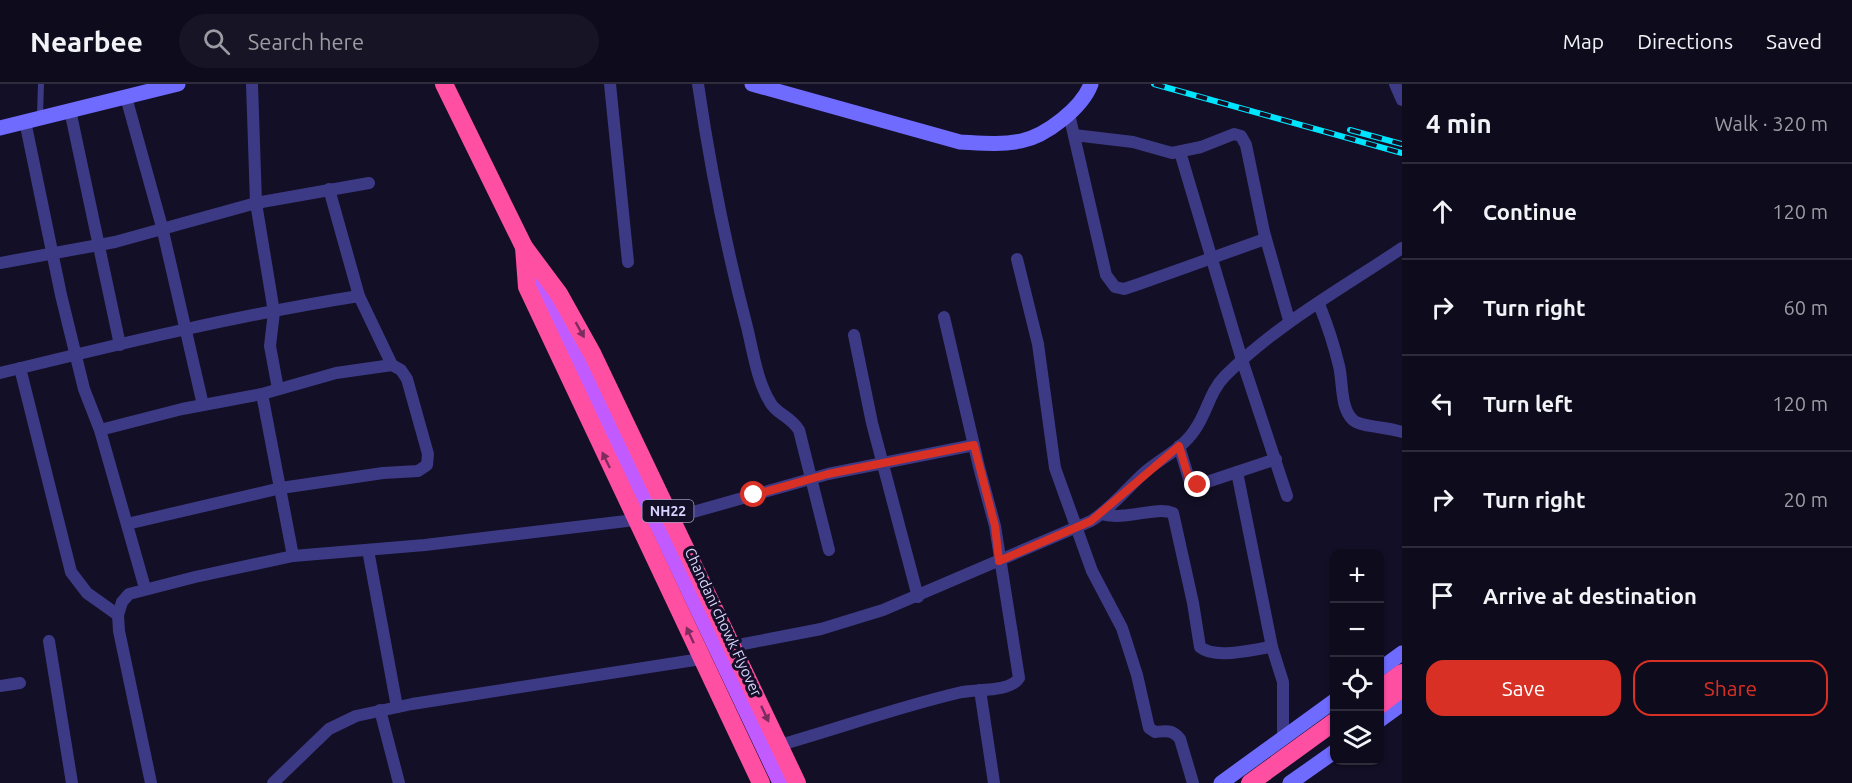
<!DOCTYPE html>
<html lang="en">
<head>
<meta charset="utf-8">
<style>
  :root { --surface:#0e0b1c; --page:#171425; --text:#f1f3f6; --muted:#9b9ba3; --line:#2e2b3b; --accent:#d93025 }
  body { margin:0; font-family:Ubuntu,sans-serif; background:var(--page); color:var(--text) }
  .controls { position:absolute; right:18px; bottom:18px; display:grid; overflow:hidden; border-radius:12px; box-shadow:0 2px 4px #0004 }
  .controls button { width:54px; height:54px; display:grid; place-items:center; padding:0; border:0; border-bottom:2px solid var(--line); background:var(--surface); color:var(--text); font:30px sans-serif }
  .stop { position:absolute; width:18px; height:18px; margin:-14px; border:4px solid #d93025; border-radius:50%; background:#fff }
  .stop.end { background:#d93025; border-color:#fff; box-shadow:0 2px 6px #0008 }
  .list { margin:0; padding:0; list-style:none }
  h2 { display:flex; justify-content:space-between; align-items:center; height:78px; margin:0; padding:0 24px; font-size:26px }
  h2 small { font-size:20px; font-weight:400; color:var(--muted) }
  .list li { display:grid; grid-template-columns:39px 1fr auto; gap:18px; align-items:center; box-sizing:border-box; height:96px; padding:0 24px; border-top:2px solid var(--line) }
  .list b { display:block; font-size:22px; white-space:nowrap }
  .list em { font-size:20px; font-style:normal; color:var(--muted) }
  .actions { display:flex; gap:12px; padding:18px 24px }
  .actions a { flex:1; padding:14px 0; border:2px solid var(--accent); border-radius:18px; text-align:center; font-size:21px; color:var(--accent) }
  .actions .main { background:var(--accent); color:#fff }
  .icon { flex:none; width:33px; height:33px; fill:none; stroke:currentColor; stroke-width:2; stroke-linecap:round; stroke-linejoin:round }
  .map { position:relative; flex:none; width:1402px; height:699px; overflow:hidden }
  header { display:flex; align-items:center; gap:36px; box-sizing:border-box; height:84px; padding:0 30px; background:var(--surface); border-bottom:2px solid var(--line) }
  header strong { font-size:28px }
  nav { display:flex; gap:33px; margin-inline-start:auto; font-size:21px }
  .search { width:420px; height:54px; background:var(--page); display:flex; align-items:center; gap:15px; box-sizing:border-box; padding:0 21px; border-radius:33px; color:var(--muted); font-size:22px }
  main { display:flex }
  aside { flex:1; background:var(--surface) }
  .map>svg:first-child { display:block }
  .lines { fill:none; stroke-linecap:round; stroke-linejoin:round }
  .lane { stroke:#3d3a85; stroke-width:6 }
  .street { stroke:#3d3a85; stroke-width:12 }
  .secondary { stroke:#6f6bff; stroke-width:15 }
  .primary { stroke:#c25bff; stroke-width:15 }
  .highway { stroke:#ff4fa3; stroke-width:18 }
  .rail-casing { stroke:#00e5ff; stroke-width:6 }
  .rail { stroke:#130f26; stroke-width:4; stroke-dasharray:11; stroke-linecap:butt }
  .oneway { fill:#7d2c5e }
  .route { stroke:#d93025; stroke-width:8 }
  .labels { text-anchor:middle; stroke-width:6; stroke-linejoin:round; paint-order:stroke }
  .shield { fill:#130f26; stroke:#9e99be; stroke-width:1.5 }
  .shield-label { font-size:14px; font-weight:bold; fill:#d9d4ff }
  .street-label { font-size:15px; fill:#d9d4ff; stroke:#130f26 }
</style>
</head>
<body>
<header>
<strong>Nearbee</strong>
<div class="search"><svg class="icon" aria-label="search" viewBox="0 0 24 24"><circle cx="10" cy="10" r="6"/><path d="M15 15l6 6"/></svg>Search here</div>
<nav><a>Map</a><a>Directions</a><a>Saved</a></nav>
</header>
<main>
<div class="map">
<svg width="1402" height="699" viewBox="0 0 1402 699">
  <rect width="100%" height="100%" fill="#130f26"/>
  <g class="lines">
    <!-- lane -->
    <path class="lane" d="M 40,32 L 41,0"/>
    <!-- street -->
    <g class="street">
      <path d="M 252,0 L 256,119 L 274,228 L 270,262 L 278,305"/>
      <path d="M 610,0 L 628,178"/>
      <path d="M 698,0 C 710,82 726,163 747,243 C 753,267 757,297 770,318 C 776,330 789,331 799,346 L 829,466"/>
      <path d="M 1395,0 L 1402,16"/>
      <path d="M 126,13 L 162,143 L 203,321"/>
      <path d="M 70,26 L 120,261"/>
      <path d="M 1069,30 L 1106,191 L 1115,203 L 1124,205 L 1139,200 L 1265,155"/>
      <path d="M 25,37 L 61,211 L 84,305 L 100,346 L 145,504"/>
      <path d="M 1074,51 L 1133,58 L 1172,69 L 1201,63 L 1234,50 L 1241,52 L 1246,61 L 1264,148 L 1289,236"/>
      <path d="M 1180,68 L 1242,276 L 1287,412"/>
      <path d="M 329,105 L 359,212 L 392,281"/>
      <path d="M 1017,175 L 1038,260 L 1055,384 L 1092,487 L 1122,544 L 1137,591 L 1149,644 L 1155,648 C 1166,647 1172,645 1180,655 L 1193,699"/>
      <path d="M 0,179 L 115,158 L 256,119 L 369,99"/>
      <path d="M 1319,220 C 1327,240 1334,261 1339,282 C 1343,298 1340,324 1353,336 C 1360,343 1389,343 1402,348"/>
      <path d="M 854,251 L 872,339 L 918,513"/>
      <path d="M 20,284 L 71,488 L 87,509 L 118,531"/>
      <path d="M 0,289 C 119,260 238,231 359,212"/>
      <path d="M 262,310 L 293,472"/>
      <path d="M 100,346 L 182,325 L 262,310 L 336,289 L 392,281 L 401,286 L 407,295 L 428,370 L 427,381 L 418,387 L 383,389 L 281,404 L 127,440"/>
      <path d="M 1179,362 L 1189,395 L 1198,401 L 1276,375"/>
      <path d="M 1237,388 L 1272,563 L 1283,598 L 1283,654"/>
      <path d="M 1101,430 C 1125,437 1155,422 1173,429 L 1193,519 L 1200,563 C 1216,576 1253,565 1272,563"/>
      <path d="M 672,434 L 828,390 L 974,361"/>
      <path d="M 368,466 L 397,623"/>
      <path d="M 49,557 L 72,699"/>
      <path d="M 733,562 L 821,545 L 883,526 L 1091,437 C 1112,424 1127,404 1145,388 C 1160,375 1183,364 1194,347 C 1207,330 1209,308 1225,292 C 1277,240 1341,205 1402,164"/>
      <path d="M 0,602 L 20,599"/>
      <path d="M 980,606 L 994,699"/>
      <path d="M 380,626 L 399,699"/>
      <path d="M 780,661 C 840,644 901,622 962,608 C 977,605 1011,608 1019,594 L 995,442 L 979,383 L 944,233"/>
      <path d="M 151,699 L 119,547 L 118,531 L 122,518 L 129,510 L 195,493 L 293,472 L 425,461 L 635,436"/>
      <path d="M 273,699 L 329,645 L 356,632 L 412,620 L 701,575"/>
    </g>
    <!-- secondary -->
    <g class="secondary">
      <path d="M 752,0 L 960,58 C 981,59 1000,61 1021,57 C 1046,52 1082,24 1091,0"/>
      <path d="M 0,44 L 178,0"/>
      <path d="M 1380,585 L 1402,569"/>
      <path d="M 1380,636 L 1402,620"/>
      <path d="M 1221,699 L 1334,617"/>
      <path d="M 1290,699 L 1334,668"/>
    </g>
    <!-- primary -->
    <path class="primary" d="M 536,187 L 780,699"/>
    <!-- highway -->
    <g class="highway">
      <path d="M 444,0 L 524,163 L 559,210 L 593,271 L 797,699"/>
      <path d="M 524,163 L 527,203 L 761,699"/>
      <path d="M 1380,605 L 1402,589"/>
      <path d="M 1380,621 L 1402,604"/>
      <path d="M 1250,699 L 1334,638"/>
    </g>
    <defs>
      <g id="rail">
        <path d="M 1154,0 L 1402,69"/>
        <path d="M 1350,46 L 1402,60"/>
      </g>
    </defs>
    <!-- rail casing -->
    <use href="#rail" class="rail-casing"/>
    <!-- rail -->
    <use href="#rail" class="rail"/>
  </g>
  <!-- one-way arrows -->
  <defs><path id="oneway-solid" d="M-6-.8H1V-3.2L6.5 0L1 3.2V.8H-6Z" transform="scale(1.5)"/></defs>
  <g class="oneway">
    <use href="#oneway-solid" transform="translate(580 246) rotate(61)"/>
    <use href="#oneway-solid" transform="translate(606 376) rotate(-116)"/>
    <use href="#oneway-solid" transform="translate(690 551) rotate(-115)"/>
    <use href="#oneway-solid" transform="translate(765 630) rotate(65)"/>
  </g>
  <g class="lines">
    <!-- route -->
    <path class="route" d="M 754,411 L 828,390 L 974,361 L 995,442 L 999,477 L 1091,437 L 1179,362 L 1189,395 L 1198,401"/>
  </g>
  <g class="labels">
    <!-- shield labels -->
    <rect class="shield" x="642.5" y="416" width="51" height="22" rx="4.5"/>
    <g class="shield-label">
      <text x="668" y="432">NH22</text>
    </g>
    <!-- street labels -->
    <g class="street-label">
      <text transform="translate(723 538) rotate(65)" y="5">Chandani chowk Flyover</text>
    </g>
  </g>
</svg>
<div class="controls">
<button>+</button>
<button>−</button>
<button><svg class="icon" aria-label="locate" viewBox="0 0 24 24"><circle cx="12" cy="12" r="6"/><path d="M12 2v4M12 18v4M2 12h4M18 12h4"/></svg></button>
<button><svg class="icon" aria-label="layers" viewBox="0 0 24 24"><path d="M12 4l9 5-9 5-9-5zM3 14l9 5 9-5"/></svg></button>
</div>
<div class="stop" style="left:754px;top:411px"></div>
<div class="stop end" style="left:1198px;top:401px"></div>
</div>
<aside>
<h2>4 min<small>Walk · 320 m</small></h2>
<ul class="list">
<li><svg class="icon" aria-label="ahead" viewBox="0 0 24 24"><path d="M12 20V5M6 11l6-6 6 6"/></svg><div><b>Continue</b></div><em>120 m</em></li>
<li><svg class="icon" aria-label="right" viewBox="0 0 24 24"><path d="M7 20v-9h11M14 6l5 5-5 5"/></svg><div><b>Turn right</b></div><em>60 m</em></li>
<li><svg class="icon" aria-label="left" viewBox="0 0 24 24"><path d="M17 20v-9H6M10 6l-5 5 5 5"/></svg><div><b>Turn left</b></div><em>120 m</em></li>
<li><svg class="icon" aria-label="right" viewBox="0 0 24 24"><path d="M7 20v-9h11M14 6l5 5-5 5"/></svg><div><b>Turn right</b></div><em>20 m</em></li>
<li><svg class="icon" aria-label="arrive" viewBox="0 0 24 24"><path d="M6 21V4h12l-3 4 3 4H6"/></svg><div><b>Arrive at destination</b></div></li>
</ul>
<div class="actions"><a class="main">Save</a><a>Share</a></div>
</aside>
</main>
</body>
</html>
